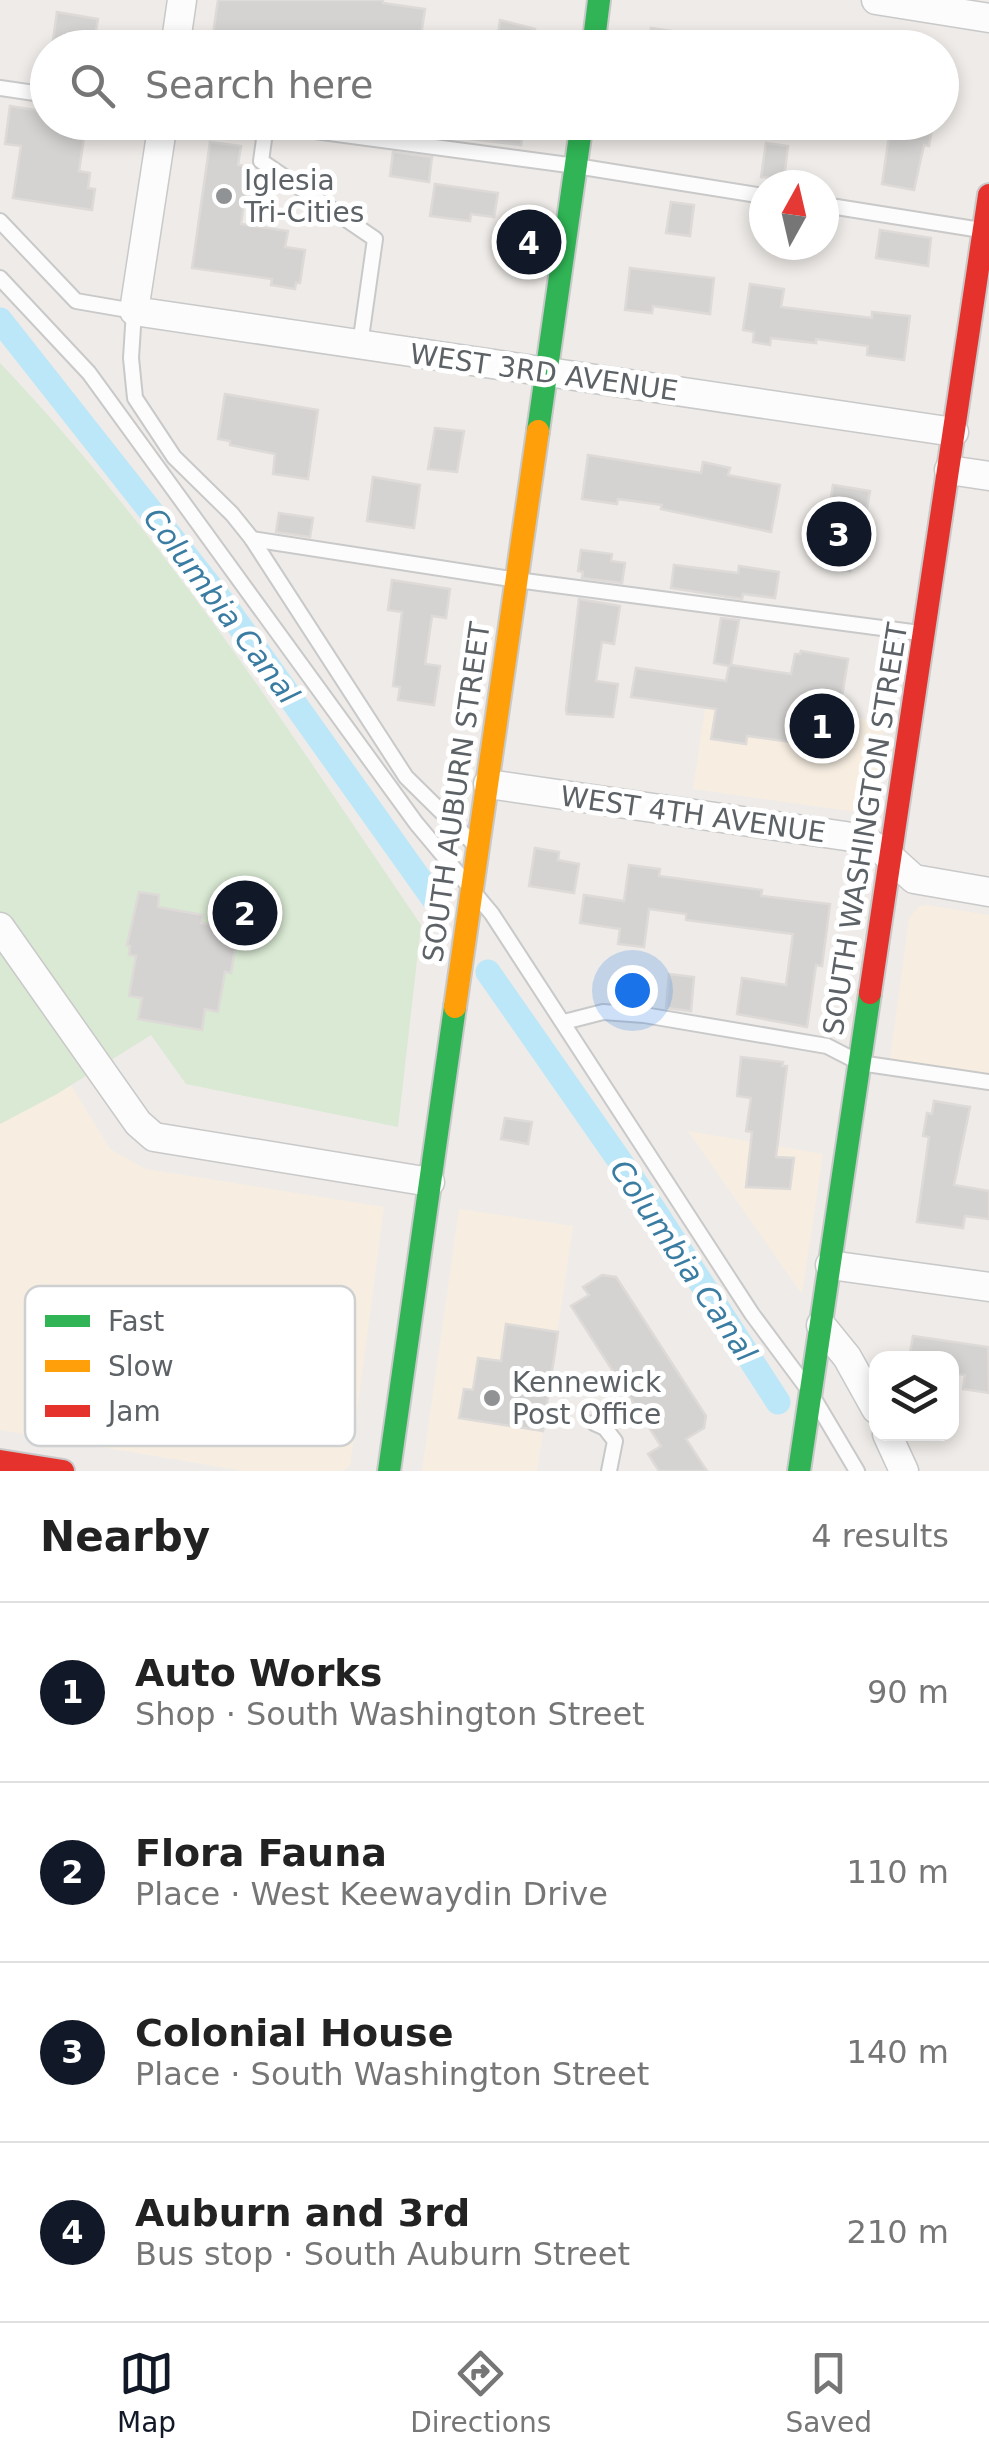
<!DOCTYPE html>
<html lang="en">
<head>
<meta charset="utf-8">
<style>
  :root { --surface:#fff; --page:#f2f2f2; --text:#222; --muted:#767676; --line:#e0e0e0; --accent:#111827 }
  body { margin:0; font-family:"DejaVu Sans",sans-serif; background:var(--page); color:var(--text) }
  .controls { position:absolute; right:30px; bottom:30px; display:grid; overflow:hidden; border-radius:20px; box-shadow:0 5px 15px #0003 }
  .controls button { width:90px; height:90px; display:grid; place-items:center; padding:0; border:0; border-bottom:2px solid var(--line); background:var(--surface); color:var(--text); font:50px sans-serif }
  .compass { position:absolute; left:749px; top:170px; width:90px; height:90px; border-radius:50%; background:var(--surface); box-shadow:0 5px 15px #0003; rotate:8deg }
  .you { position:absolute; left:632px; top:990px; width:35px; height:35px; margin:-25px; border:8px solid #fff; border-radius:50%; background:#1a73e8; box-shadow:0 0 0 15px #1a73e833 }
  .badge { display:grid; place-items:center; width:65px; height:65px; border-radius:50%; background:var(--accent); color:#fff; font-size:32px; font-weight:700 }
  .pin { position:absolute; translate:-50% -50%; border:5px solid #fff; box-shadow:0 2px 10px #0006 }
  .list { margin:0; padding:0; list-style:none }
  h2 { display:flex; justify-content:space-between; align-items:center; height:130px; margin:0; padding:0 40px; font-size:42px }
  h2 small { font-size:32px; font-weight:400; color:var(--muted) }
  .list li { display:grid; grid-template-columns:65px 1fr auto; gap:30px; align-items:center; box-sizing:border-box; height:180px; padding:0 40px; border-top:2px solid var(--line) }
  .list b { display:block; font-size:38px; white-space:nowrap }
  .list p { margin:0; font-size:32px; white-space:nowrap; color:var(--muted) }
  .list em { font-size:32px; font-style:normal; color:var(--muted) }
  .icon { flex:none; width:55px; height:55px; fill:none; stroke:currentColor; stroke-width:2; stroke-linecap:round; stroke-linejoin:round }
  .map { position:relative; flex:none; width:989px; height:1471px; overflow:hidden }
  .search { position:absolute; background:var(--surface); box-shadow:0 5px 15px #0003; left:30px; right:30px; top:30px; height:110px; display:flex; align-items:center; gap:25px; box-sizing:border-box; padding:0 35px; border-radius:55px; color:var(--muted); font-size:38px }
  .sheet { height:850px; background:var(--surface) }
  nav { display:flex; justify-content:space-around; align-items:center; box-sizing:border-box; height:140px; border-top:2px solid var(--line); background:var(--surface); font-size:28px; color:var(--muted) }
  nav a { display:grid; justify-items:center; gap:5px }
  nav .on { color:var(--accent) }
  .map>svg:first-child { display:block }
  .commercial { fill:#f7eee1 }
  .green { fill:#d9e9d3 }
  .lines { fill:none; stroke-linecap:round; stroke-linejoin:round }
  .canal { stroke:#bce7f8; stroke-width:25 }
  .building { fill:#d5d3d2; stroke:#dddad8; stroke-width:2.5 }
  .lane-casing { stroke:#c9c9c9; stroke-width:18 }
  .street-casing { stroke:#c9c9c9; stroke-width:31 }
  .fast-casing { stroke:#c9c9c9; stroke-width:26 }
  .slow-casing { stroke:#c9c9c9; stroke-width:26 }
  .jam-casing { stroke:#c9c9c9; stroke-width:26 }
  .lane { stroke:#fcfcfc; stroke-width:14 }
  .street { stroke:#fcfcfc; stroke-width:28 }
  .fast { stroke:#30b455; stroke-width:22 }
  .slow { stroke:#ff9f0a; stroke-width:22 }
  .jam { stroke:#e5322d; stroke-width:22 }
  .poi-dot { fill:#909294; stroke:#fff; stroke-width:4 }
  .labels { text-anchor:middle; stroke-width:10; stroke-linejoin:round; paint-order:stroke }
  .poi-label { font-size:28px; fill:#5d6266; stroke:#fff; text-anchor:start }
  .street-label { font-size:28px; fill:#5d6266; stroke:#fff }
  .water-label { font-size:30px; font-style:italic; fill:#3b7ca2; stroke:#fff }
  .key { fill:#fff; stroke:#ced0d1; stroke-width:2.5 }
  .key-label { font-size:28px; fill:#5d6266 }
</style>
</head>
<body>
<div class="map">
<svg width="989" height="1471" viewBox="0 0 989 1471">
  <rect width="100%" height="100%" fill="#eeebe8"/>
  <!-- commercial -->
  <g class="commercial">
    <path d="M 707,696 L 885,722 L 871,803 L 856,812 L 693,789 Z"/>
    <path d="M 927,905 L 989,915 L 989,1076 L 890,1060 L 909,918 L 919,906 Z"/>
    <path d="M 71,1085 L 110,1149 L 146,1169 L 384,1207 L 350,1466 L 343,1471 L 243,1471 L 0,1430 L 0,1124 Z"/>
    <path d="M 688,1131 L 823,1154 L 802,1294 Z"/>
    <path d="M 459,1209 L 573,1226 L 537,1471 L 422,1471 Z"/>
  </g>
  <!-- green -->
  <path class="green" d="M 0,363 C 162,533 289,731 421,925 L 398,1127 L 186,1084 L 151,1035 L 57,1094 L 0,1124 Z"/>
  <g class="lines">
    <!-- canal -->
    <g class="canal">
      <path d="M 0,320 L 223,603 L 433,898"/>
      <path d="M 488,972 L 654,1210 L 778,1402"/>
    </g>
  </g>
  <!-- building -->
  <g class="building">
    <path d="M 218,0 L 383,0 L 383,3 L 425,9 L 419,48 L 394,48 L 319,37 L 318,44 L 264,36 L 263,48 L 257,48 L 212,41 Z"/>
    <path d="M 57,12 L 98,19 L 93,47 L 53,40 Z"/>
    <path d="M 500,20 L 535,29 L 532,48 L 496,48 Z"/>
    <path d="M 651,28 L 706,36 L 705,48 L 648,48 Z"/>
    <path d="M 10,106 L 48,112 L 48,122 L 86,125 L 79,171 L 90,173 L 88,188 L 95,189 L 92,210 L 13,198 L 21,146 L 5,144 Z"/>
    <path d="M 397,122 L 436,122 L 435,136 L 396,131 Z"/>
    <path d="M 440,122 L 524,122 L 521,145 L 439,135 Z"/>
    <path d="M 891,122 L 933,122 L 929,146 L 924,145 L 914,190 L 882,184 Z"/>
    <path d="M 210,142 L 241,146 L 238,165 L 249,167 L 241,224 L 288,231 L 285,247 L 305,250 L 300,283 L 296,283 L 295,289 L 271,285 L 272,279 L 192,268 Z"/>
    <path d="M 766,143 L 788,146 L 784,179 L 761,177 Z"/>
    <path d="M 393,152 L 432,157 L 429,182 L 390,176 Z"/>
    <path d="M 435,184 L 498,193 L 494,217 L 471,214 L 470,221 L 430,216 Z"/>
    <path d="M 671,202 L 694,205 L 690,236 L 666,233 Z"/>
    <path d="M 880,230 L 931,238 L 928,266 L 876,258 Z"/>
    <path d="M 630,268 L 714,278 L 710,314 L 653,306 L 652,313 L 625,310 Z"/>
    <path d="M 750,284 L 784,289 L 781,307 L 872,318 L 872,312 L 910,316 L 904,360 L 867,355 L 868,346 L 816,339 L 816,343 L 771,338 L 770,345 L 753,342 L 754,332 L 743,330 Z"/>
    <path d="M 225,394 L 318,410 L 308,479 L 273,474 L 275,454 L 230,445 L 230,441 L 218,439 Z"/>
    <path d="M 435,428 L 464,431 L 457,472 L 428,469 Z"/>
    <path d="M 588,455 L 701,473 L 703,462 L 730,468 L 728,475 L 780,485 L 771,532 L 661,509 L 662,505 L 618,499 L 617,504 L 582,499 Z"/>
    <path d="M 373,477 L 420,485 L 414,528 L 367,521 Z"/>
    <path d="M 833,485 L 870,491 L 860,548 L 854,547 L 850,571 L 825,567 L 829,543 L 815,541 L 818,521 L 822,522 L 824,507 L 829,509 Z"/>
    <path d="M 279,513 L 313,518 L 310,537 L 276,532 Z"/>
    <path d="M 581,550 L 612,554 L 611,561 L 625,563 L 622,583 L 582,578 L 583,572 L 578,571 Z"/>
    <path d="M 674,565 L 738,573 L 739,566 L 779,572 L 775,598 L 743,594 L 742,599 L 671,588 Z"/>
    <path d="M 392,580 L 450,589 L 446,618 L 432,616 L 425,664 L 440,666 L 434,705 L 398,700 L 400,687 L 393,686 L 402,612 L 388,610 Z"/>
    <path d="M 579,599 L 620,606 L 614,644 L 602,642 L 596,681 L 618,684 L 613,717 L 567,714 L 566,710 Z"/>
    <path d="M 721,618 L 739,620 L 731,665 L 791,674 L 795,654 L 800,654 L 801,651 L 848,659 L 839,715 L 849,717 L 844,745 L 827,743 L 827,747 L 747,736 L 746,744 L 711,739 L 716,709 L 631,697 L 636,668 L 726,681 L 729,666 L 714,663 Z"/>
    <path d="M 535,848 L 559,852 L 558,860 L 579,864 L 574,893 L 529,886 Z"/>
    <path d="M 629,865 L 660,869 L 659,876 L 762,890 L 761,896 L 830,904 L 822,966 L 816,965 L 807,1027 L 737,1014 L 742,978 L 786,985 L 793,934 L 686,920 L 686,914 L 649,909 L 644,947 L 618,944 L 620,929 L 580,923 L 584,895 L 624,901 Z"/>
    <path d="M 139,892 L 159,895 L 158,907 L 203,915 L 201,923 L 231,928 L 230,935 L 237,936 L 231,973 L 225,972 L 218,1012 L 205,1009 L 202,1030 L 138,1019 L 142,998 L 129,996 L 136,956 L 129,955 L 130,946 L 127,945 Z"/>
    <path d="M 669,974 L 694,977 L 691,1011 L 666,1008 Z"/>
    <path d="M 741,1057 L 783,1062 L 782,1066 L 787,1066 L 776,1157 L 794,1158 L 790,1189 L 746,1187 L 752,1132 L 746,1131 L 751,1098 L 737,1096 Z"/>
    <path d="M 934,1101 L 970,1107 L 954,1185 L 989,1191 L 989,1219 L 965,1216 L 963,1228 L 917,1222 L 929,1137 L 923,1136 L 927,1113 L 932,1114 Z"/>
    <path d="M 505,1118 L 532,1122 L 528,1144 L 501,1139 Z"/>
    <path d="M 602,1275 L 616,1277 L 706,1416 L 704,1428 L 686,1439 L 707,1471 L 659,1471 L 648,1454 L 661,1446 L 571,1306 L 589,1295 L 583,1287 Z"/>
    <path d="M 506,1324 L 558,1332 L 543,1431 L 459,1418 L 464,1389 L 473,1390 L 478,1358 L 501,1361 Z"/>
    <path d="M 913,1336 L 988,1347 L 989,1393 L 963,1389 L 965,1375 L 952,1373 L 952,1358 L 909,1358 Z"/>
  </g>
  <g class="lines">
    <defs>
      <g id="lane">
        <path d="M 0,88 L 48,95"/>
        <path d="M 247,122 L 576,166 L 764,196"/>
        <path d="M 266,125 L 261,161 L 375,239 L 360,345"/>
        <path d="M 824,205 L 981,230"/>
        <path d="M 0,221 L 76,301 L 134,311 L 131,358 L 135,398 L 174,457 L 232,514 L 252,539 L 406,777 L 473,843"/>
        <path d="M 0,278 L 89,373 L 416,823 L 492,914 L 752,1314 L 804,1384"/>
        <path d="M 252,539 L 517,580 L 920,633"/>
        <path d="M 564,1022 L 603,1012 L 644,1015 L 827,1046 L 860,1063 L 989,1082"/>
        <path d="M 816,1402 L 857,1471"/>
        <path d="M 594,1423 L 605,1428 L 615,1441 L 609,1471"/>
      </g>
      <g id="street">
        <path d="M 876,0 L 989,18"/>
        <path d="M 175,48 L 182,0"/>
        <path d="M 163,122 L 134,311 L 954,432"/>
        <path d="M 949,470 L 989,476"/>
        <path d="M 488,784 L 859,838 L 883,851 L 914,879 L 989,892"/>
        <path d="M 0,927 L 138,1123 L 154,1137 L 430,1182"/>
        <path d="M 830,1265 L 989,1287"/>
        <path d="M 821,1325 L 847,1357 L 876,1409"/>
        <path d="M 887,1434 L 904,1471"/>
      </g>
      <g id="fast">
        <path d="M 593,48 L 599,0"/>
        <path d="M 538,431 L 582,122"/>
        <path d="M 389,1471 L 455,1007"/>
        <path d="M 799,1471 L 870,993"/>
      </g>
      <path id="slow" d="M 455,1007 L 538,431"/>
      <g id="jam">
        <path d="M 870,993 L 989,195"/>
        <path d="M 0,1461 L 63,1471"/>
      </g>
    </defs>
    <!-- lane casing -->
    <use href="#lane" class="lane-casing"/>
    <!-- street casing -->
    <use href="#street" class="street-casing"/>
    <!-- fast casing -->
    <use href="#fast" class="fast-casing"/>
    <!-- slow casing -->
    <use href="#slow" class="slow-casing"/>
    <!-- jam casing -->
    <use href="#jam" class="jam-casing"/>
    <!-- lane -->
    <use href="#lane" class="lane"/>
    <!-- street -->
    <use href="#street" class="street"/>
    <!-- fast -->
    <use href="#fast" class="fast"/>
    <!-- slow -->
    <use href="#slow" class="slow"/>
    <!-- jam -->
    <use href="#jam" class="jam"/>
  </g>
  <!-- markers -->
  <g class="poi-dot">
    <circle cx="224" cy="196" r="10"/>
    <circle cx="492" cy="1398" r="10"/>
  </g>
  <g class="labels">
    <!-- poi labels -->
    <g class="poi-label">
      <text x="244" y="190">Iglesia<tspan x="244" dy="32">Tri-Cities</tspan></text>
      <text x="512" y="1392">Kennewick<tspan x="512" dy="32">Post Office</tspan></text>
    </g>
    <!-- street labels -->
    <g class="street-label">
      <text transform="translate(544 372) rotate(8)" y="10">WEST 3RD AVENUE</text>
      <text transform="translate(456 792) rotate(-82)" y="10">SOUTH AUBURN STREET</text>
      <text transform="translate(693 814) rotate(8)" y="10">WEST 4TH AVENUE</text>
      <text transform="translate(865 829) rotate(-81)" y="10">SOUTH WASHINGTON STREET</text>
    </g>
    <!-- water labels -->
    <g class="water-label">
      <text transform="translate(221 606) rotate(53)" y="10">Columbia Canal</text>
      <text transform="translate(683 1261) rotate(56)" y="10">Columbia Canal</text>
    </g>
  </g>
  <!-- legend -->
  <rect x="25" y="1286" width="330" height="160" rx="15" class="key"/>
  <rect x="45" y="1315" width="45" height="12" fill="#30b455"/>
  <rect x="45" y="1360" width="45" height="12" fill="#ff9f0a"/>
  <rect x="45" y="1405" width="45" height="12" fill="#e5322d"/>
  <g class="key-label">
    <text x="108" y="1331">Fast</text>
    <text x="108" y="1376">Slow</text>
    <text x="108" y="1421">Jam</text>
  </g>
</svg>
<div class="controls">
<button><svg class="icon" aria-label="layers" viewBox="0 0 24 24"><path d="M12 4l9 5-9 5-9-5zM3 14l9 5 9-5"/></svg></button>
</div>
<svg class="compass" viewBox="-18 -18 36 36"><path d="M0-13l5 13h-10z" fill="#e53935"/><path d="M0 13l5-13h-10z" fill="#767676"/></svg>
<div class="you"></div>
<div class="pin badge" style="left:822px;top:726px">1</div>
<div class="pin badge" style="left:245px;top:913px">2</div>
<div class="pin badge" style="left:839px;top:534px">3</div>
<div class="pin badge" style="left:529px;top:242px">4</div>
<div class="search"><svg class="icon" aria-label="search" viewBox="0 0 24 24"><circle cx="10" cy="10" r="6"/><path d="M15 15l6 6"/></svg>Search here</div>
</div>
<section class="sheet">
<h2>Nearby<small>4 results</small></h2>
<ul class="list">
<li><span class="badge">1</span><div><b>Auto Works</b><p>Shop · South Washington Street</p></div><em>90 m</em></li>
<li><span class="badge">2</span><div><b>Flora Fauna</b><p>Place · West Keewaydin Drive</p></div><em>110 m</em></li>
<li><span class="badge">3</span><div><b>Colonial House</b><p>Place · South Washington Street</p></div><em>140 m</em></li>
<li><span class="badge">4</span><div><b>Auburn and 3rd</b><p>Bus stop · South Auburn Street</p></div><em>210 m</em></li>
</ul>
</section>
<nav>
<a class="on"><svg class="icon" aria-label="map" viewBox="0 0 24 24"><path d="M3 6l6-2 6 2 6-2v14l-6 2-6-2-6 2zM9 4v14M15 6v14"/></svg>Map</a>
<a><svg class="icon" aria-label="directions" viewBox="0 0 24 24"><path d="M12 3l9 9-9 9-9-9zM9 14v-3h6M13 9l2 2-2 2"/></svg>Directions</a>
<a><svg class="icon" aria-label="saved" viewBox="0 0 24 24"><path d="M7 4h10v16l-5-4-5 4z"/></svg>Saved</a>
</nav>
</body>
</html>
